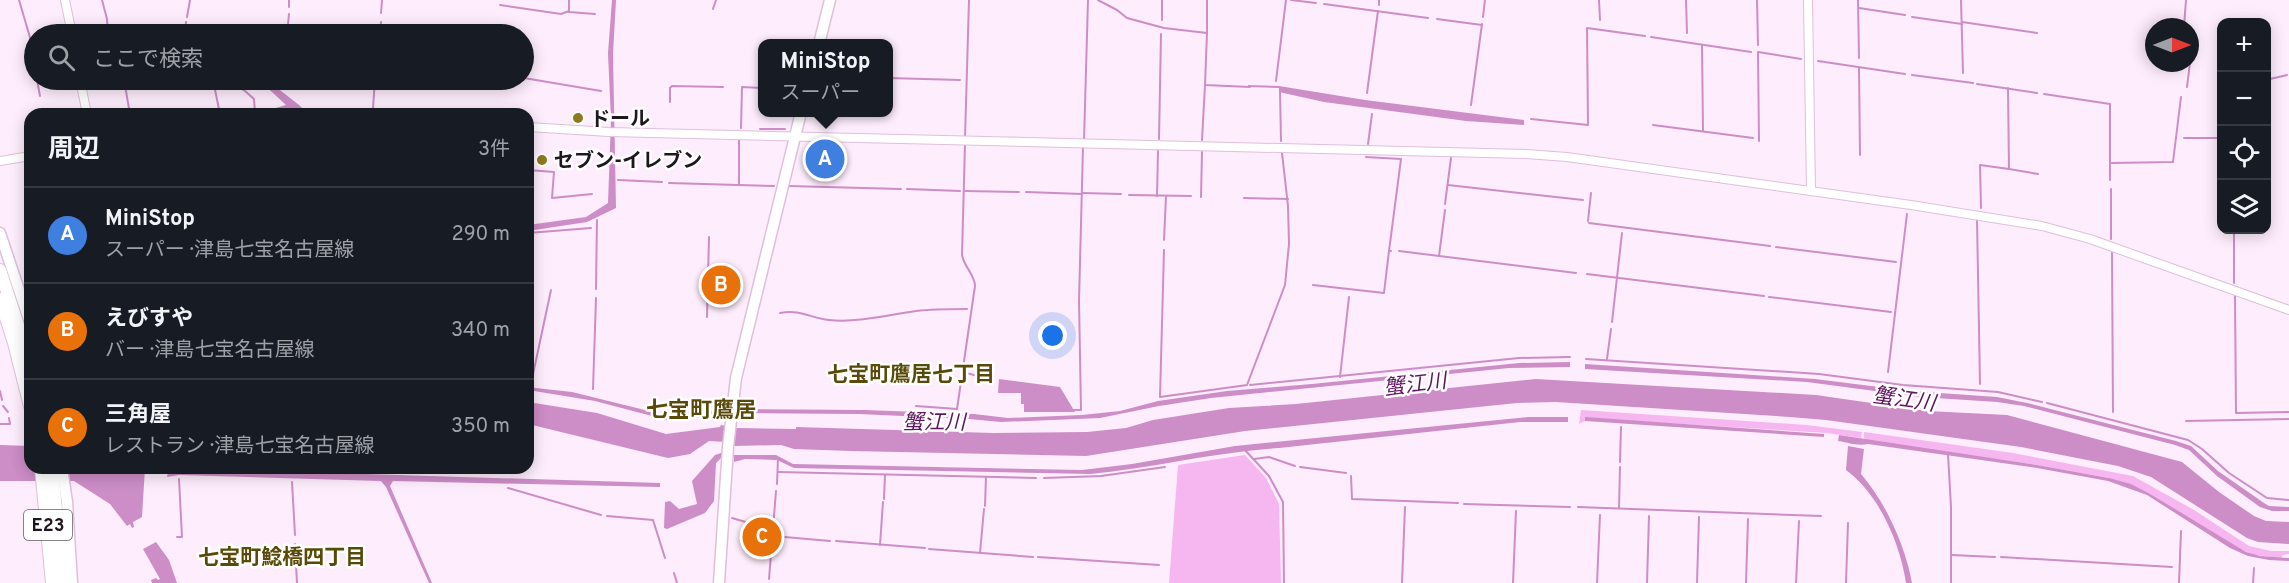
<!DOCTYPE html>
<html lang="ja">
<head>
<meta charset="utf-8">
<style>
  :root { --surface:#171b24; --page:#20242c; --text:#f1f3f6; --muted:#9ea1a6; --line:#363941; --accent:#0b8043 }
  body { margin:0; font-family:Overpass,"Noto Sans JP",sans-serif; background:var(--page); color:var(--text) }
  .controls { position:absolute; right:18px; top:18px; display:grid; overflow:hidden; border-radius:12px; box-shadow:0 3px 15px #0003 }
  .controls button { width:54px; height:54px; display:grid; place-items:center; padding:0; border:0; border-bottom:2px solid var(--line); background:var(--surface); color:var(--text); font:30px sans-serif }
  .compass { position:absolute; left:2145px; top:18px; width:54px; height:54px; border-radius:50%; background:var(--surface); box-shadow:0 3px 15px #0003; rotate:90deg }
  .you { position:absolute; left:1053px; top:336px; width:21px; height:21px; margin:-15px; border:4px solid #fff; border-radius:50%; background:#1a73e8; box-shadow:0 0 0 9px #1a73e833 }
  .badge { display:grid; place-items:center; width:39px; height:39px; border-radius:50%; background:var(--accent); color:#fff; font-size:20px; font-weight:700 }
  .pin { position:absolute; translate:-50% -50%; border:3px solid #fff; box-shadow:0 2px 6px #0006 }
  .popup { position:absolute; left:758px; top:39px; width:135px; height:78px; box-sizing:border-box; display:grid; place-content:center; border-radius:12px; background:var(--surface); filter:drop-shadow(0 2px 4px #0005); font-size:20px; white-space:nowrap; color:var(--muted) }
  .popup b { font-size:22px; color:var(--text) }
  .popup::after { content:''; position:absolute; left:50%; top:100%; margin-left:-12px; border:12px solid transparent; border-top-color:var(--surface) }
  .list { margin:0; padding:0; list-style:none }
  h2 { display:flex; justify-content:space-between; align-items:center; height:78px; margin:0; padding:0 24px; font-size:26px }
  h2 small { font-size:20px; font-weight:400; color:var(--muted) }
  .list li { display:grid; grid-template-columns:39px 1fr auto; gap:18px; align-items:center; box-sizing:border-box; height:96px; padding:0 24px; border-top:2px solid var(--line) }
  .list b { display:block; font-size:22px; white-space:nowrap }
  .list p { margin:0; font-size:20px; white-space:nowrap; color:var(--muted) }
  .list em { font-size:20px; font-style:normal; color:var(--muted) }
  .icon { flex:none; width:33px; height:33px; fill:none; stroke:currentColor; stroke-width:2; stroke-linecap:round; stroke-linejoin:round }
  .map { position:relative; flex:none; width:2289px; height:583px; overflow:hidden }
  .search { position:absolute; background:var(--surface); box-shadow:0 3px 15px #0003; left:24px; top:24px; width:510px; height:66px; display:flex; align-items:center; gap:15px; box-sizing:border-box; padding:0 21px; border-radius:33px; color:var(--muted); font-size:22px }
  .panel { position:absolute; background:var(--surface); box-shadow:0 3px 15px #0003; left:24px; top:108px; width:510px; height:366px; border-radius:18px }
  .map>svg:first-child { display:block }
  .green { fill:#f6b7f0 }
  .water { fill:#cd8dc7 }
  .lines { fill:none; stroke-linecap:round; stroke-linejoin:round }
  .stream { stroke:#cd8dc7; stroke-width:2 }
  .minor-casing { stroke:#ddc1da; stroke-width:10 }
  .major-casing { stroke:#ddc1da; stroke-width:13 }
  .highway-casing { stroke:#ddc1da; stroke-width:14 }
  .minor { stroke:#fff; stroke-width:8 }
  .major { stroke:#fff; stroke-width:10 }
  .highway { stroke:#fff; stroke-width:12 }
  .poi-dot { fill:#8f791e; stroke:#fff; stroke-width:2 }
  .labels { text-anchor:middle; stroke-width:5; stroke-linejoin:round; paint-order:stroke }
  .shield { fill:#fff; stroke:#635c62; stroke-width:1.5 }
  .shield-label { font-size:18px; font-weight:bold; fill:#20161f }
  .poi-label { font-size:20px; font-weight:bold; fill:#20161f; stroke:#fff; text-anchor:start }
  .neighbourhood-label { font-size:21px; font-weight:bold; fill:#5a4a09; stroke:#fff }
  .water-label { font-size:21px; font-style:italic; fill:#61155e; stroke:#fff }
  .quarter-label { font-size:22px; font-weight:bold; fill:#5a4a09; stroke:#fff }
</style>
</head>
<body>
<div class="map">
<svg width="2289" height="583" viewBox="0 0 2289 583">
  <rect width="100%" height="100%" fill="#feedfc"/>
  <!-- green -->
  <g class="green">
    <path d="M 1581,410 L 1807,425 L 1862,432 L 1861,438 L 1827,433 L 1585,418 L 1585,421 L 1579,424 Z"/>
    <path d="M 1864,432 L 2013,453 L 2133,476 L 2194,510 L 2249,546 L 2271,551 L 2289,551 L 2289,554 L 2283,555 L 2281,558 L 2254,555 L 2237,548 L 2152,495 L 2109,478 L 2037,465 L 1868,441 L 1864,438 Z"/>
    <path d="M 1245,455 L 1266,478 L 1279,504 L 1281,583 L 1169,583 L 1178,465 Z"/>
  </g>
  <!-- water -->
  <g class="water">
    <path d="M 612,0 L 616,0 L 613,54 L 616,208 L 587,222 L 528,231 L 528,225 L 586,217 L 608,203 L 611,120 L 608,53 Z"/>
    <path d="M 259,80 L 267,80 C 275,87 305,108 308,114 L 285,108 L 272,109 L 286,105 Z"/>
    <path d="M 1248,85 L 1279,86 L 1365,100 L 1524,120 L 1524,125 L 1466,121 L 1324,102 L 1279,92 L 1279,88 L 1248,87 Z"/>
    <path d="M 1570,362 L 1570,367 L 1509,368 L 1211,398 L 1159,406 L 1100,418 L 1001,422 L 969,419 L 859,414 L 739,413 L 739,409 L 864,410 L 974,414 L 1008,418 L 1082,415 L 1120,411 L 1158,401 L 1227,391 L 1312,384 L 1519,363 Z"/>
    <path d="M 1585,364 L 1815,379 L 1911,391 L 1997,397 L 2027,403 L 2176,441 L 2191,446 L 2218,471 L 2264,503 L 2269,506 L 2289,507 L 2289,511 L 2272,511 L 2260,507 L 2217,476 L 2189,450 L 2175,445 L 2024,406 L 1997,402 L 1920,397 L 1807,382 L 1585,369 Z"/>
    <path d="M 999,379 L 1060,387 L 1075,412 L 1024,412 L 1024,404 L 1021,404 L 1021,393 L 998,393 Z"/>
    <path d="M 1536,379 L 1816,395 L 1927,411 L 2007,415 L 2182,462 L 2219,492 L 2254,516 L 2266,521 L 2289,522 L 2289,544 L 2258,542 L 2247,538 L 2151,477 L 2118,466 L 2021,447 L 1826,420 L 1790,417 L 1556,402 L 1517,403 L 1245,431 L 1086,456 L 851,451 L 794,449 L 781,445 L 735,446 L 727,442 L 709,441 L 690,454 L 668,458 L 528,424 L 528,402 L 597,413 L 666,434 L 720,427 L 721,425 L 737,428 L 796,429 L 796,427 L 993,433 L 1087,432 L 1126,428 L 1153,420 L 1229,408 L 1296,404 Z"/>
    <path d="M 528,386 L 536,388 L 572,392 L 669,416 L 724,410 L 724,414 L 671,421 L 595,401 L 528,390 Z"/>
    <path d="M 1528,417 L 1568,417 L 1568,422 L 1520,422 L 1279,448 C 1215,452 1153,468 1090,474 L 794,468 L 777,460 L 745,459 L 734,462 L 734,455 L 776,455 L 793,464 L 1082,470 L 1132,464 L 1235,446 Z"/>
    <path d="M 1585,417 L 1824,434 L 1824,437 L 1585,421 Z"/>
    <path d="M 1839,435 L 2037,465 L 2109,478 L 2131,484 L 2152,495 L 2246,552 L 2260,556 L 2289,558 L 2289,561 L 2269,560 L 2248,556 L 2230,548 L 2147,495 L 2108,481 L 2037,468 L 1868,444 C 1857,446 1850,443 1838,441 Z"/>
    <path d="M 0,445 L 30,446 L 30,468 L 145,468 L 142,517 L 133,522 L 134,527 L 132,528 L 130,524 L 127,526 L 110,504 L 74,481 L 0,481 Z"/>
    <path d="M 1848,446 L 1864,449 L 1861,474 C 1886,503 1905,545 1912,583 L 1906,583 C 1900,543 1879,494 1846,470 Z"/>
    <path d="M 721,453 L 721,458 L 716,463 L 714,501 L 705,513 L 667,529 L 664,528 L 665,502 L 670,501 L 679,509 L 697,504 L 692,481 L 715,455 Z"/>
    <path d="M 169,468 L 660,483 L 660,487 L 393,481 L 390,486 L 432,583 L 429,583 L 386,487 L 381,481 L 179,475 L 167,477 Z"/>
    <path d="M 156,542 L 169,560 L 177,583 L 152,583 L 151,580 L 156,578 L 158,580 L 160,579 L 143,549 Z"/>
  </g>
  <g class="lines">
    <!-- stream -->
    <g class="stream">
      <path d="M 19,0 L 34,51"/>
      <path d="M 102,0 L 107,19 L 108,34"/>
      <path d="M 569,0 L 569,12 L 595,14"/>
      <path d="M 1098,0 L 1117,10 L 1127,18 L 1164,28 L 1207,33 L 1205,85 L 1250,87"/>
      <path d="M 1291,0 L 1316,3"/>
      <path d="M 1599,0 L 1600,20"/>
      <path d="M 1686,0 L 1687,33"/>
      <path d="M 1757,0 L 1758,45"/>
      <path d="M 1858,0 L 1859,58"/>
      <path d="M 1961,0 L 1963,73"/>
      <path d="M 1324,4 L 1428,18"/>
      <path d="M 500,5 L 561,14 L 569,11"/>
      <path d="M 1379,5 L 1379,0"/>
      <path d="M 289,7 L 289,0"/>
      <path d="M 1859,8 L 1905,15"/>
      <path d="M 713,9 L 716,0"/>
      <path d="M 381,13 L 382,0"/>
      <path d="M 187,17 L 190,0"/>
      <path d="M 1483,17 L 1485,0"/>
      <path d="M 1912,17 L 1962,24"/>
      <path d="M 1437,19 L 1482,25"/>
      <path d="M 1162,20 L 1162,0"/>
      <path d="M 1962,22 L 2037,33"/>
      <path d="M 2184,27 L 2186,0"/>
      <path d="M 1207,33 L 1207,0"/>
      <path d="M 185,34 L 186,22"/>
      <path d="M 287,34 L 289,14"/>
      <path d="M 380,34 L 381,22"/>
      <path d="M 1651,37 L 1751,52"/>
      <path d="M 1702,45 L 1703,131"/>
      <path d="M 1818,61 L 1905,74"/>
      <path d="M 1859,68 L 1860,155"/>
      <path d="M 1912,75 L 1973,83"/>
      <path d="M 524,78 L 601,91"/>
      <path d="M 888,78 L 960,80"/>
      <path d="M 37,80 L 40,96"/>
      <path d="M 124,80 L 130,114"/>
      <path d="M 213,80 L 220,114"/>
      <path d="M 226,80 L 245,91 L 254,99 L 255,114"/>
      <path d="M 2266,80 L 2287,75"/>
      <path d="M 1276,81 L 1286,0"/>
      <path d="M 1977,84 L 2037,93"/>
      <path d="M 2187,87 L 2190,63"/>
      <path d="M 1280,91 L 1281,141"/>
      <path d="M 1367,93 L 1378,11"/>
      <path d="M 2044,94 L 2110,104 L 2110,180"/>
      <path d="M 670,102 L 670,88 L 672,86 L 723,87"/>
      <path d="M 1471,105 L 1482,24"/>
      <path d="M 373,108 L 375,80"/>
      <path d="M 1531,119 L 1588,125 L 1587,28 L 1645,36"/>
      <path d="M 1653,125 L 1753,138"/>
      <path d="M 741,128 L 742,87 L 762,88"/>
      <path d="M 760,129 L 785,129"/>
      <path d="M 965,138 L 969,0"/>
      <path d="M 2184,138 L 2222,138"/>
      <path d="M 1159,139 L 1161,34"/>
      <path d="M 1202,140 L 1205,85"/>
      <path d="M 1084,141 L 1088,0"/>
      <path d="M 1759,141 L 1758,52 L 1801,59"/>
      <path d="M 1368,144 L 1372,114"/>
      <path d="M 1366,157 L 1401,159 L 1389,251 L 1391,251"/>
      <path d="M 2110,163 L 2173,162 L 2181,97"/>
      <path d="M 2009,169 L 2038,174"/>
      <path d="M 528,170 L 554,172 L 552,198 L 592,194"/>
      <path d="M 618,180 L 662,182"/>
      <path d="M 669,183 L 774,186"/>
      <path d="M 739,184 L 739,139"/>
      <path d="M 1448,185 L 1583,200"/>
      <path d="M 789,186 L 901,189"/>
      <path d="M 907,189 L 960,191"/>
      <path d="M 2111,189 L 2111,239"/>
      <path d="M 965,191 L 1019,192"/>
      <path d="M 1026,192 L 1082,194"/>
      <path d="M 1082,193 L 1121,194"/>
      <path d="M 1129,195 L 1191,196"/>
      <path d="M 1157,196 L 1158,151"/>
      <path d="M 1201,197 L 1202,152"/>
      <path d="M 1244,198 L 1288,199"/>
      <path d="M 1445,204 L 1451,158"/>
      <path d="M 1981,208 L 1980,165 L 2009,169 L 2008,88"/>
      <path d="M 1977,220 L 1980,384"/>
      <path d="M 1588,221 L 1591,193"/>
      <path d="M 1589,223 L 1770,246"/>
      <path d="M 2234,230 L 2234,283"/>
      <path d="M 528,233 L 591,228"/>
      <path d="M 1164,240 L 1166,196"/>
      <path d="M 1776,247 L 1896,262"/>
      <path d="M 1164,250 L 1160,397 L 1247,385 L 1285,285 L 1289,244 L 1288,206 L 1282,153"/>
      <path d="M 1399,251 L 1576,273"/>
      <path d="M 2112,253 L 2113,412"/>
      <path d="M 1439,256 L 1445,210"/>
      <path d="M 28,273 L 30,273"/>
      <path d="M 1587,274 L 1764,296"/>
      <path d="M 1313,285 L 1384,293 L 1389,251"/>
      <path d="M 596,289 L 597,220"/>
      <path d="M 2235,296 L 2236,413 L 2289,412"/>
      <path d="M 1769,297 L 1891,312"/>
      <path d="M 780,313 C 801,309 810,318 829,320 C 858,323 887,315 916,311 C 933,309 950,309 967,309"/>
      <path d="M 707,317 L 709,237"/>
      <path d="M 1612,322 L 1622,233"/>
      <path d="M 1586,359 L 1819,374 L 1903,385 L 1998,392 L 2042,402"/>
      <path d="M 1607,359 L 1611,329"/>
      <path d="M 963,372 L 992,380"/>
      <path d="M 1888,372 L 1907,214"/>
      <path d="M 528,377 L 532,379 L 551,290"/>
      <path d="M 1340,377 L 1349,297"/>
      <path d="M 1250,385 L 1519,358 L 1570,357"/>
      <path d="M 593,389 L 596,298"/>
      <path d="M 0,391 L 2,400"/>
      <path d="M 2047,403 L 2188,440 L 2202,449 L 2229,473 L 2267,498 L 2289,500"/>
      <path d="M 3,406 L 8,412"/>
      <path d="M 916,406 L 957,409 L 975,286 C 975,275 964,267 962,255 L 965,144"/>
      <path d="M 1074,410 L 1081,410 L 1079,301 L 1083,147"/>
      <path d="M 2186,421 L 2289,419"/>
      <path d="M 0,424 L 10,424 L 9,418"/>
      <path d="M 29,432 L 30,432"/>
      <path d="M 1244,449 L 1269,476 L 1283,502 L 1284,583"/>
      <path d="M 1948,454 L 1951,507 L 1951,583"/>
      <path d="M 1254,459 L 1269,457 L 1295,466"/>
      <path d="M 1620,462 L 1621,427"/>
      <path d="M 1300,467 L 1346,473"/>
      <path d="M 778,472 L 1036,478"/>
      <path d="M 1351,476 L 1352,499 L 1458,503"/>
      <path d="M 1044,478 L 1101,476 L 1165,467"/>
      <path d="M 292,482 L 295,535"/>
      <path d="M 777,484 L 778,458"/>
      <path d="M 508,488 L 601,515"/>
      <path d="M 884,499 L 885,475"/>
      <path d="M 1464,504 L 1570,507"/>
      <path d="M 985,506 L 986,477"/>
      <path d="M 1578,507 L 1821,516"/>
      <path d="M 1619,508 L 1620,467"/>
      <path d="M 607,516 L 653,520 L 665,558"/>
      <path d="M 732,518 L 773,530"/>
      <path d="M 773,536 L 830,541"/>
      <path d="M 177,537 L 182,537 L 179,479"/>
      <path d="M 836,541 L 925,548"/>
      <path d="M 295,544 L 297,583"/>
      <path d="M 880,545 L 883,502"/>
      <path d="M 929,549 L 1033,557"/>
      <path d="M 980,553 L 984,509"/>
      <path d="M 1951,555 L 1995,557"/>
      <path d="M 1038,557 L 1159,565"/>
      <path d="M 2001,557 L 2172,567"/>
      <path d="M 674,573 L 677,583"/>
      <path d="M 769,579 L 776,491"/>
      <path d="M 1402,583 L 1405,507"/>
      <path d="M 1513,583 L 1516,511"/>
      <path d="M 1597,583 L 1600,515"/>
      <path d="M 1647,583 L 1649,516"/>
      <path d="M 1697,583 L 1699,517"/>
      <path d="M 1746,583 L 1748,519"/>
      <path d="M 1796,583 L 1799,521"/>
      <path d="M 1846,583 L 1848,523"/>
      <path d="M 2179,583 L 2181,531"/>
      <path d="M 2253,583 L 2254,568"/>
    </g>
    <defs>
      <g id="minor">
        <path d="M 65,0 L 72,34"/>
        <path d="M 1808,0 L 1811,191"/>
        <path d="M 80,80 L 87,114"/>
        <path d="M 292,114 L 367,114"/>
        <path d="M 528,127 L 609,132 L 1526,154 L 1567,157 L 1911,205 L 2042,226 L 2090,239 L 2289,310"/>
        <path d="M 0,161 L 30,156"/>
      </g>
      <g id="major">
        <path d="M 819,44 L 830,0"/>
        <path d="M 0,233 L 30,323"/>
        <path d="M 62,468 L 67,502 L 72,583"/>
        <path d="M 719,583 L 728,447 L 736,378 L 801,112"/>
      </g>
      <g id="highway">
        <path d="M 0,270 L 30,362"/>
        <path d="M 0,299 L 14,343 L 30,406"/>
        <path d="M 41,468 L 52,583"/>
        <path d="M 52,468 L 63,583"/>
      </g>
    </defs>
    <!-- minor casing -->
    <use href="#minor" class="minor-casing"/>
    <!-- major casing -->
    <use href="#major" class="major-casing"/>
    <!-- highway casing -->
    <use href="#highway" class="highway-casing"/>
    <!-- minor -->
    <use href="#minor" class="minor"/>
    <!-- major -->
    <use href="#major" class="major"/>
    <!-- highway -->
    <use href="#highway" class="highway"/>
  </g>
  <!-- markers -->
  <g class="poi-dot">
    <circle cx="578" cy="118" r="6"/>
    <circle cx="542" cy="160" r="6"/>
  </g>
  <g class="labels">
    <!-- shield labels -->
    <rect class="shield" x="24" y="510" width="48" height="30" rx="4.5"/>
    <g class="shield-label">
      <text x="48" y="531">E23</text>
    </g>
    <!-- poi labels -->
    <g class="poi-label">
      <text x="590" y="125">ドール</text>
      <text x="554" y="167">セブン-イレブン</text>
    </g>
    <!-- neighbourhood labels -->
    <g class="neighbourhood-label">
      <text x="911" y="381">七宝町鷹居七丁目</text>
      <text x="282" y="564">七宝町鯰橋四丁目</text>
    </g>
    <!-- water labels -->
    <g class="water-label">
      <text transform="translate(1415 384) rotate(-7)" y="7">蟹江川</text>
      <text transform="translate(1904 399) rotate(8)" y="7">蟹江川</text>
      <text x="934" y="429">蟹江川</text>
    </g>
    <!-- quarter labels -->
    <g class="quarter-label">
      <text x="701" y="417">七宝町鷹居</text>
    </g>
  </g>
</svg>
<div class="controls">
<button>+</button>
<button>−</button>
<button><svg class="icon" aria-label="locate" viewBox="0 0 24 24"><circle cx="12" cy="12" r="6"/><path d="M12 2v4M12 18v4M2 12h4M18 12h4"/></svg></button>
<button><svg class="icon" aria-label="layers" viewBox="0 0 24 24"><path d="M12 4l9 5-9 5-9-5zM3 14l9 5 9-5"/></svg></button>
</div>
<svg class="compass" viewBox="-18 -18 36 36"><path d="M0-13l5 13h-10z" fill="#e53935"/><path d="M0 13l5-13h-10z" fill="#9ea1a6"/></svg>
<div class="you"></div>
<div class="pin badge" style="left:825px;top:159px;background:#3f7fe0">A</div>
<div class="popup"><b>MiniStop</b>スーパー</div>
<div class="pin badge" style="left:721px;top:285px;background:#e8710a">B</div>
<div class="pin badge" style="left:762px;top:537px;background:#e8710a">C</div>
<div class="search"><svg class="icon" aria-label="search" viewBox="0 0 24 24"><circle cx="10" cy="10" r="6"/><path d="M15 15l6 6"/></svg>ここで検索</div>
<section class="panel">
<h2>周辺<small>3件</small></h2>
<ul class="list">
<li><span class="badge" style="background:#3f7fe0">A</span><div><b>MiniStop</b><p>スーパー · 津島七宝名古屋線</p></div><em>290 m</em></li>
<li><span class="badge" style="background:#e8710a">B</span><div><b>えびすや</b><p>バー · 津島七宝名古屋線</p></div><em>340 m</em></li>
<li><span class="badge" style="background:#e8710a">C</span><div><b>三角屋</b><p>レストラン · 津島七宝名古屋線</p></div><em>350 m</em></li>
</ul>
</section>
</div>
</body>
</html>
